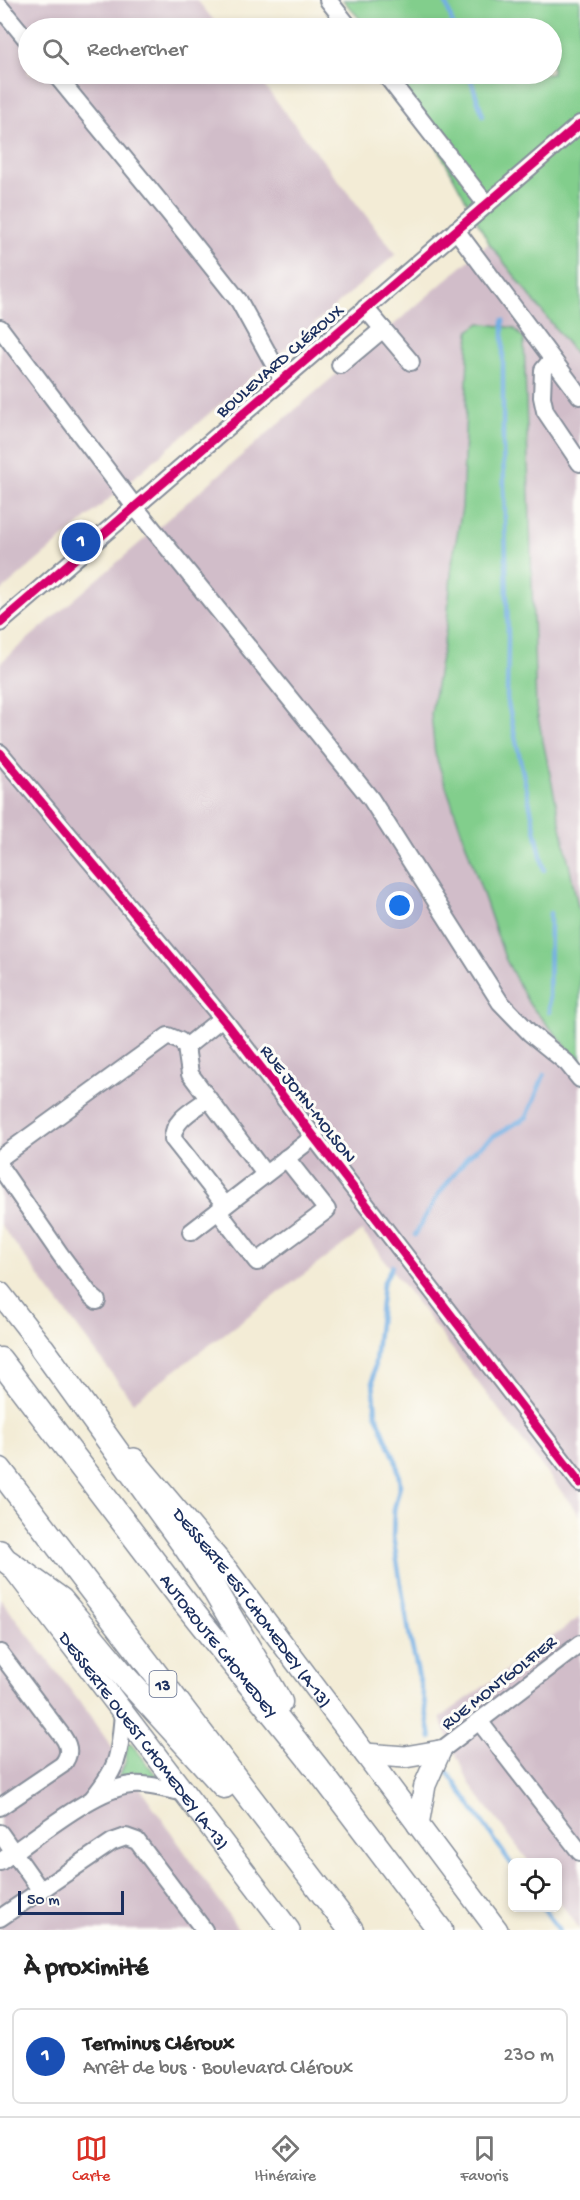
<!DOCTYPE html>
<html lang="fr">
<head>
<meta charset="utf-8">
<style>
  :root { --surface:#fff; --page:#f2f2f2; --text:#222; --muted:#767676; --line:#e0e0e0; --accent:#d93025 }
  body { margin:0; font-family:"Gochi Hand",sans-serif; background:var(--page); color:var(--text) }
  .controls { position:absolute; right:18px; bottom:18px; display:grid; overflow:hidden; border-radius:9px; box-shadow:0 3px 9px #0003 }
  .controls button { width:54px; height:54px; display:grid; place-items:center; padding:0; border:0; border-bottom:2px solid var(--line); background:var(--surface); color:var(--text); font:30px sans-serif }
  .scale { position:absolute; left:18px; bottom:15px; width:106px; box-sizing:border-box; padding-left:6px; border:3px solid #1b2f5e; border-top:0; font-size:16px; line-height:21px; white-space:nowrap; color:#1b2f5e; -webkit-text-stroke:4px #fdfcf7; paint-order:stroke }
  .you { position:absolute; left:400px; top:906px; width:21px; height:21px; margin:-15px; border:4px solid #fff; border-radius:50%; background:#1a73e8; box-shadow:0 0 0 9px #1a73e833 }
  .badge { display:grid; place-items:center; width:39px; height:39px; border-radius:50%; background:var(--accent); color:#fff; font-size:20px; font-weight:700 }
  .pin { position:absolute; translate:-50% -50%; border:3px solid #fff; box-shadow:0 2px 6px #0006 }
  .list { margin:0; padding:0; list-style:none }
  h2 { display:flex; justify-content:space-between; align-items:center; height:78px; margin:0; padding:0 24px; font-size:26px }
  h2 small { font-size:20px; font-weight:400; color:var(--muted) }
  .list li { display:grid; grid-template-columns:39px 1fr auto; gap:18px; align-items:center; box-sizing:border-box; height:96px; margin:0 12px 12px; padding:0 12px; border:2px solid var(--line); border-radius:9px }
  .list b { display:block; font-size:22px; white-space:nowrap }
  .list p { margin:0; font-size:20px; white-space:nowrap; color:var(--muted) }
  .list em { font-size:20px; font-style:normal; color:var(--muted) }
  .icon { flex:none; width:33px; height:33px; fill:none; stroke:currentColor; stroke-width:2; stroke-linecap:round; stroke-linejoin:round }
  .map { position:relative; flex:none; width:580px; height:1930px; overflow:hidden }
  .search { position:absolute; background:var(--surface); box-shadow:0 3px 9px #0003; left:18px; right:18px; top:18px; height:66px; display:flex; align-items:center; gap:15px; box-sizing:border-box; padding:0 21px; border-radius:33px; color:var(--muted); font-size:22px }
  .sheet { height:186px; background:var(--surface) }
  nav { display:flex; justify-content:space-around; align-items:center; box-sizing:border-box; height:84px; border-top:2px solid var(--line); background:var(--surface); font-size:16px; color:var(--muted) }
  nav a { display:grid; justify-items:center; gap:3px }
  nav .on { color:var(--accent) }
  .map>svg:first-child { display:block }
  .industrial { fill:#d1bdc9 }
  .green { fill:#82ce8c; stroke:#4e7e75; stroke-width:1.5 }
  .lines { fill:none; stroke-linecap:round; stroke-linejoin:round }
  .stream { stroke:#72aee3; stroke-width:4.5 }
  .minor-casing { stroke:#878e9a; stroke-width:20 }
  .major-casing { stroke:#878e9a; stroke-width:24 }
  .highway-casing { stroke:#878e9a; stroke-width:27 }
  .minor { stroke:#fff; stroke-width:16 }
  .major { stroke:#fff; stroke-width:21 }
  .highway { stroke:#fff; stroke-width:24 }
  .cycleway-casing { stroke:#fdfcf7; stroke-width:13 }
  .cycleway { stroke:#d6006c; stroke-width:9 }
  .labels { text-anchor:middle; stroke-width:6; stroke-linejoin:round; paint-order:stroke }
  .shield { fill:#fdfcf7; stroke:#5f6c8c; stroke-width:1.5 }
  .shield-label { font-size:16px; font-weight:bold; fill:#1b2f5e }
  .street-label { font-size:18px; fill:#1b2f5e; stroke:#fdfcf7 }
</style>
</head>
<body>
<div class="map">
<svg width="580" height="1930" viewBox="0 0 580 1930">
  <rect width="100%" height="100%" fill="#fdfcf7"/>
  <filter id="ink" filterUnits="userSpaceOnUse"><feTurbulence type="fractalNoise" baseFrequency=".0167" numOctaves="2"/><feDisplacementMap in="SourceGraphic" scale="12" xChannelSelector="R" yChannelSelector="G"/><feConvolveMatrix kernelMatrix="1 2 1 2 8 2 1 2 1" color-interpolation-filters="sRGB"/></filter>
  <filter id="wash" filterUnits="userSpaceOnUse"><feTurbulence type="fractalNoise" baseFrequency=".008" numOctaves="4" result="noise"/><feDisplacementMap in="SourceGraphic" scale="24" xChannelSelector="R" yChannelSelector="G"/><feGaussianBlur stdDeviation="1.35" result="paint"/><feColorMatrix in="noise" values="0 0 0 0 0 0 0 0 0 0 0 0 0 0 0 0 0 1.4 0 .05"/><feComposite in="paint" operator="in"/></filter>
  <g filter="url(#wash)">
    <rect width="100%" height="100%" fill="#f3ecd6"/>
    <!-- industrial -->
    <g class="industrial">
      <path d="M 0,0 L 197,0 L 220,28 L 28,28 L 28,74 L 255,74 L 396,254 L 0,592 Z"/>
      <path d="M 489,243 L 580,360 L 580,1516 L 362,1231 L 133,1402 L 0,1224 L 0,663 Z"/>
      <path d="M 0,1598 L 88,1713 L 239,1930 L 0,1930 Z"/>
      <path d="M 580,1617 L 580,1929 L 558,1900 L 558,1862 L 529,1862 L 469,1783 L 440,1718 Z"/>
    </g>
    <!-- green -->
    <g class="green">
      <path d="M 343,0 L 580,0 L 580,360 L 489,243 L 398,74 L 552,74 L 552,28 L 368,28 Z"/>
      <path d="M 480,323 L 514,328 L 524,339 L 536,708 L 580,916 L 580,1062 L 529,1004 L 505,958 L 435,754 L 431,714 L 447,623 L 452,563 L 462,508 L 469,331 Z"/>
      <path d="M 131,1743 L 159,1779 L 122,1780 L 119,1778 L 125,1763 L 127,1744 Z"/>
    </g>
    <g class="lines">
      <!-- stream -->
      <g class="stream">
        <path d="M 445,0 L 454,28"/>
        <path d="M 469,74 L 483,116"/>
        <path d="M 503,320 L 503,445 L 508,638 L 507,699 L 544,870"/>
        <path d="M 549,1012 L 550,913"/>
        <path d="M 415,1235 L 438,1195 L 468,1156 L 494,1136 L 527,1117 L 544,1075"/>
        <path d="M 392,1266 L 383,1284 L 373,1381 L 376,1414 L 397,1464 L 400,1485 L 394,1510 L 393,1537 L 410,1638 L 424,1700 L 431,1738"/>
        <path d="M 447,1771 L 512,1865"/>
        <path d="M 543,1908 L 559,1930"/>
      </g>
    </g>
  </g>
  <g filter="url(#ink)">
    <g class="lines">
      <defs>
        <g id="minor">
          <path d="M 328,0 L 350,28"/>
          <path d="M 0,7 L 28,41"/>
          <path d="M 55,74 L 170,214 L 239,301 L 282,379"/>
          <path d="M 385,74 L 486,204"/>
          <path d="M 456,230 L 580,396"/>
          <path d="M 365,308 L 411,362"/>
          <path d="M 0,328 L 135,507 L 371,799 L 500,1002 L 530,1033 L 567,1063 L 580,1079"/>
          <path d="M 552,359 L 543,370 L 542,397 L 545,411 L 580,463"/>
          <path d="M 340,365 L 383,329"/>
          <path d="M 0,623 L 580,124"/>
          <path d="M 0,753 L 228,1025 L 580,1483"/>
          <path d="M 186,1047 L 222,1018"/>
          <path d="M 208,1099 C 195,1109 172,1120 173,1139 L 225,1205"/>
          <path d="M 0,1158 L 168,1036 L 180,1041 L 186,1047 L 190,1074 L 265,1174"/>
          <path d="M 0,1167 L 60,1254 L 91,1296 L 97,1301"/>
          <path d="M 218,1211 L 257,1262 L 327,1210 L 286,1158"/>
          <path d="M 191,1232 L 315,1136"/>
          <path d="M 0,1653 L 63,1737 C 70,1747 70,1756 62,1765 L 0,1807"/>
          <path d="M 479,1721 L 580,1852"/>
          <path d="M 440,1751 L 580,1644"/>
          <path d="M 93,1798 C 120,1764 119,1756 123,1714"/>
          <path d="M 0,1833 L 41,1891"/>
          <path d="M 0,1862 C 33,1840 88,1794 125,1786 C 144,1782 166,1789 184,1793"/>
          <path d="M 0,1918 L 112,1842 L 126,1837 L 137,1841 L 204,1930"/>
        </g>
        <g id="major">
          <path d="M 0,1293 L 53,1361"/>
          <path id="s1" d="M 134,1459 L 228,1571 L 497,1930"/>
          <path id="s2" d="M 0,1551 L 289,1930"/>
          <path d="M 365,1754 L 405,1757 L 440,1751"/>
          <path d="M 418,1825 L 425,1785 L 440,1751"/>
        </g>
        <g id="highway">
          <path d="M 42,1348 L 185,1546 L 209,1581 L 280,1702"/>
          <path id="s3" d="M 0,1360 L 182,1599 L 324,1777 L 440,1930"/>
          <path d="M 0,1470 L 351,1930"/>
          <path d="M 8,1562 L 61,1600 L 123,1675 L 224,1786"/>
        </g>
      </defs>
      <!-- minor casing -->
      <use href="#minor" class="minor-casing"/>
      <!-- major casing -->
      <use href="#major" class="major-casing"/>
      <!-- highway casing -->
      <use href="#highway" class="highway-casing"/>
      <!-- minor -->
      <use href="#minor" class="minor"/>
      <!-- major -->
      <use href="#major" class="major"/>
      <!-- highway -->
      <use href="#highway" class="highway"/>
      <defs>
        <g id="cycleway">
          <path d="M 0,623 L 580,124"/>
          <path d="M 0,753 L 228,1025 L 580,1483"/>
        </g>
      </defs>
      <!-- cycleway casing -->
      <use href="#cycleway" class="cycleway-casing"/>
      <!-- cycleway -->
      <use href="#cycleway" class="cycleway"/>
    </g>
  </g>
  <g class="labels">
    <!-- shield labels -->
    <rect class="shield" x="149.5" y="1671" width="27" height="26" rx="4.5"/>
    <g class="shield-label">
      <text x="163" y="1690">13</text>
    </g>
    <!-- street labels -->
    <g class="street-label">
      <text transform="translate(279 360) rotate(-41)" y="6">BOULEVARD CLÉROUX</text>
      <text transform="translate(309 1103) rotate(52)" y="6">RUE JOHN-MOLSON</text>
      <text dy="6" stroke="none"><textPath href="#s1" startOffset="190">DESSERTE EST CHOMEDEY (A-13)</textPath></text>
      <text dy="6" stroke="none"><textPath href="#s3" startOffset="360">AUTOROUTE CHOMEDEY</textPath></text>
      <text transform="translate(498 1682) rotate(-38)" y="6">RUE MONTGOLFIER</text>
      <text dy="6" stroke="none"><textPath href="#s2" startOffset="238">DESSERTE OUEST CHOMEDEY (A-13)</textPath></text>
    </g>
  </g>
</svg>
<div class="controls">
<button><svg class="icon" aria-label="locate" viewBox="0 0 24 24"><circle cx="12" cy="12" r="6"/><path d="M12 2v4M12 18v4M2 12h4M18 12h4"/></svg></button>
</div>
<div class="scale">50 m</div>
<div class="you"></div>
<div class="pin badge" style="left:81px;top:542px;background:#1a4fb4">1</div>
<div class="search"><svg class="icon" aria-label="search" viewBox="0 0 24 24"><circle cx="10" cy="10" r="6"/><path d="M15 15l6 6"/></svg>Rechercher</div>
</div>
<section class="sheet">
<h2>À proximité<small></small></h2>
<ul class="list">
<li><span class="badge" style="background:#1a4fb4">1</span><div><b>Terminus Cléroux</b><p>Arrêt de bus · Boulevard Cléroux</p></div><em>230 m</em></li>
</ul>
</section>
<nav>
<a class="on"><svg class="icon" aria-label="map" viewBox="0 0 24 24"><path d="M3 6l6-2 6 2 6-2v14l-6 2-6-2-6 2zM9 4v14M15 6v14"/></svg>Carte</a>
<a><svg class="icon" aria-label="directions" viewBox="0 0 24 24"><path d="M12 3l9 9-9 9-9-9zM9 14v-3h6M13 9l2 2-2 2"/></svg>Itinéraire</a>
<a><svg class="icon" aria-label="saved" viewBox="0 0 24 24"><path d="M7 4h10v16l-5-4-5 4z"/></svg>Favoris</a>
</nav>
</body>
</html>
